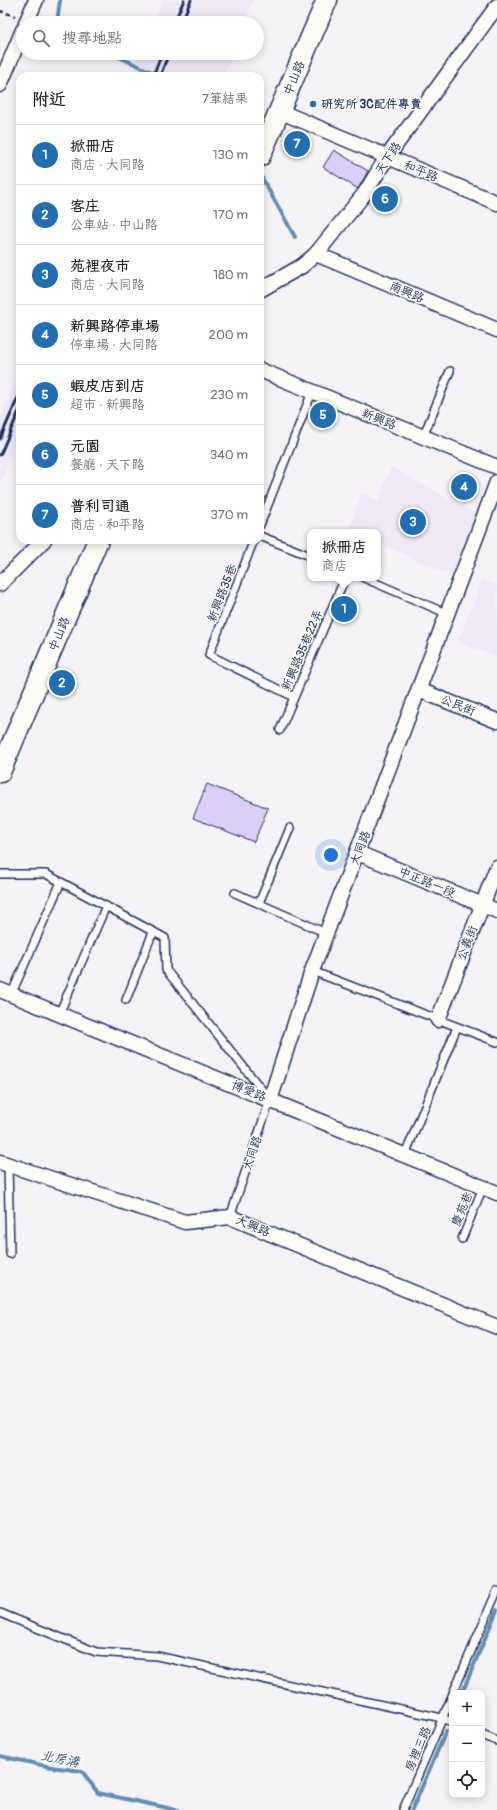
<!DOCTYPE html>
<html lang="zh-TW">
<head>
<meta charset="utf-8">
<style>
  :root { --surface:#fff; --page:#f2f2f2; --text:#222; --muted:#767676; --line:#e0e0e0; --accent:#1f6fb2 }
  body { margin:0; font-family:Pangolin,"LXGW WenKai TC",sans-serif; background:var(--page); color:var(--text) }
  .controls { position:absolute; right:12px; bottom:12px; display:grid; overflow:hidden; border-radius:8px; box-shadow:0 2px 10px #0003 }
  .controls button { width:36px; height:36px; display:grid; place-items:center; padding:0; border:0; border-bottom:1px solid var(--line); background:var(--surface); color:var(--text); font:20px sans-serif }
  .you { position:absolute; left:331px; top:855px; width:14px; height:14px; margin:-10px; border:3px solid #fff; border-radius:50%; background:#1a73e8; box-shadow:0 0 0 6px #1a73e833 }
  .badge { display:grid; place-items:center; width:26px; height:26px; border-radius:50%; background:var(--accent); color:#fff; font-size:13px; font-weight:700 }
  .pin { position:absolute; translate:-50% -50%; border:2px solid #fff; box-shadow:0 1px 4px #0006 }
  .popup { position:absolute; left:307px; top:529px; width:74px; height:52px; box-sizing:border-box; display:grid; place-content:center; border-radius:8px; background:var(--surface); filter:drop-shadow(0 1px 3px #0005); font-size:13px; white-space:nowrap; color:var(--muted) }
  .popup b { font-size:15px; color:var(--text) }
  .popup::after { content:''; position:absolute; left:50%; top:100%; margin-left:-8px; border:8px solid transparent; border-top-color:var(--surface) }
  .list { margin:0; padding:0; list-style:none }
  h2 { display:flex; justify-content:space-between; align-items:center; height:52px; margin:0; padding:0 16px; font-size:17px }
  h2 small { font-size:13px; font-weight:400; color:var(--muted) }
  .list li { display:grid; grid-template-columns:26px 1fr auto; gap:12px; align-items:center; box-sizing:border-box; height:60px; padding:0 16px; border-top:1px solid var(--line) }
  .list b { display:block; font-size:15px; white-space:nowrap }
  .list p { margin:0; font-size:13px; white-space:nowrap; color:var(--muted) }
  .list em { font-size:13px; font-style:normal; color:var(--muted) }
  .icon { flex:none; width:22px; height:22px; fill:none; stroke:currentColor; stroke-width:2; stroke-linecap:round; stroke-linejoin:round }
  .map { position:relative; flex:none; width:497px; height:1810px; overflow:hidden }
  .search { position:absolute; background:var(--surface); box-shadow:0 2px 10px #0003; left:16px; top:16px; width:248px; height:44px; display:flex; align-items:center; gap:10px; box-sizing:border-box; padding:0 14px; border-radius:22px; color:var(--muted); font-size:15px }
  .panel { position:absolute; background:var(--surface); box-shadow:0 2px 10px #0003; left:16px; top:72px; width:248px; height:472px; border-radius:12px }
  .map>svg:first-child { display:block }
  .built { fill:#eee8f7 }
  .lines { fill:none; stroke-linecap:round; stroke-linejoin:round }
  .stream { stroke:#618eb6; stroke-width:4 }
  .building { fill:#dccff7; stroke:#1b2f5e }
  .lane-casing { stroke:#1b2f5e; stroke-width:10 }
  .street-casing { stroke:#1b2f5e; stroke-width:17 }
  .secondary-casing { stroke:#1b2f5e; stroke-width:23 }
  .path { stroke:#1b2f5e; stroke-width:2.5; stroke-dasharray:4 3; stroke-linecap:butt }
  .lane { stroke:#fdfcf7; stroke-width:7 }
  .street { stroke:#fdfcf7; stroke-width:14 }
  .secondary { stroke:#fdfcf7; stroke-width:20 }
  .rail { stroke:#1b2f5e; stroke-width:3 }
  .poi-dot { fill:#1f6fb2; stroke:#fdfcf7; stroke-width:1.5 }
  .labels { text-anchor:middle; stroke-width:3; stroke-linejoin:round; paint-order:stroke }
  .street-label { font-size:12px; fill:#1b2f5e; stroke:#fdfcf7 }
  .poi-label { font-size:12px; font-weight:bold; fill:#1b2f5e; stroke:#fdfcf7; text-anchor:start }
  .water-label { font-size:13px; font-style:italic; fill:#385683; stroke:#fdfcf7 }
</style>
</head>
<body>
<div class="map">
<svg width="497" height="1810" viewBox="0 0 497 1810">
  <rect width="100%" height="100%" fill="#f6f3f7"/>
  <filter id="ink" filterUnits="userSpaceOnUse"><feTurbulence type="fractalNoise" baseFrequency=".025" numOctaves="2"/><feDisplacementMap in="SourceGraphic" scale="8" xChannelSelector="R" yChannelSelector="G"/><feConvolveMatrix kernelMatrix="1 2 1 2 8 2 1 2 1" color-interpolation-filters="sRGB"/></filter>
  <g filter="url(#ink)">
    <!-- built -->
    <g class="built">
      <path d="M 163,0 L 253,0 L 244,23 L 153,23 Z"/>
      <path d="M 140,53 L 233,53 L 224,76 L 130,76 Z"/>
      <path d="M 20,372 L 20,436 L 0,483 L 0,418 Z"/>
      <path d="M 391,467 L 478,515 L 454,577 L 378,542 L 378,532 L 355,532 L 349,529 L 362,493 L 378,501 Z"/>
      <path d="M 482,580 L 497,585 L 497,657 L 458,642 Z"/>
    </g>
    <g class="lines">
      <!-- stream -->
      <g class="stream">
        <path d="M 57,23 L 60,0"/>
        <path d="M 110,53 L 152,72"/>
        <path d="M 262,178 L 295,237"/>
        <path d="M 462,1693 L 497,1610"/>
        <path d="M 0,1756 L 51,1767 L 82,1771 L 98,1793 L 177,1810"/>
        <path d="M 412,1810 L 446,1731"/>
      </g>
    </g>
    <!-- building -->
    <g class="building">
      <path d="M 334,150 L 368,171 L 358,189 L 323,167 Z"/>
      <path d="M 207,784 L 268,808 L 254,842 L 193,818 Z"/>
    </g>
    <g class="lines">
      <defs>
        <g id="lane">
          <path d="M 423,437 L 450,371"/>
          <path d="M 260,525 L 312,392"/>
          <path d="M 260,536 L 310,556"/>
          <path d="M 254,540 L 209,655 L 294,697"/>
          <path d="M 364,578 L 448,614"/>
          <path d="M 280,730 L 345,578"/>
          <path d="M 0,874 L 46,874 L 165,938 L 166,970 L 270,1100 L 230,1217"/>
          <path d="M 235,893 L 326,933"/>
          <path d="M 259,903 L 290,828"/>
          <path d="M 312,971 L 497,1042"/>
          <path d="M 11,995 L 61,882"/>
          <path d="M 126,1000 L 153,932"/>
          <path d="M 59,1014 L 106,906"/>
          <path d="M 405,1155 L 457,1027"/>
          <path d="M 8,1164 L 10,1254"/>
          <path d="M 462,1239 L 483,1187"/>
          <path d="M 0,1613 L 96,1652 L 157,1656 L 442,1718 L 452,1722"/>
          <path d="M 453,1693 L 497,1591"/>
          <path d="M 482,1735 L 497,1741"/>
          <path d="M 403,1810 L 452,1696"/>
        </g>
        <g id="street">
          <path d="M 26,23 L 36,0"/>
          <path d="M 0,85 L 23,30"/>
          <path d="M 279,111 L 497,203"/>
          <path d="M 316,254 L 497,330"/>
          <path d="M 260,290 L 302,266 L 316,254 L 365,193 L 387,157 L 497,6"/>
          <path d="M 260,370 L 497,467"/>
          <path d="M 0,584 L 44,540"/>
          <path d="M 419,690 L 497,721"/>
          <path d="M 358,853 L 497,911"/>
          <path d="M 0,990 L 497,1193"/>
          <path d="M 438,1020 L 497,867"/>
          <path d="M 270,1100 L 312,971 L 497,482"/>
          <path d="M 0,1162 L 185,1222 L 230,1217 L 497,1327"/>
        </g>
        <g id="secondary">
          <path d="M 260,156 L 327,0"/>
          <path d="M 0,772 L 98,540"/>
        </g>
      </defs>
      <!-- lane casing -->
      <use href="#lane" class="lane-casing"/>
      <!-- street casing -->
      <use href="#street" class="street-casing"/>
      <!-- secondary casing -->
      <use href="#secondary" class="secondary-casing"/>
      <!-- path -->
      <path class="path" d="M 0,11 L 15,16"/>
      <!-- lane -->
      <use href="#lane" class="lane"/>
      <!-- street -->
      <use href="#street" class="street"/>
      <!-- secondary -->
      <use href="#secondary" class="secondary"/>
      <!-- rail -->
      <g class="rail">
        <path d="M 174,23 L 184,0"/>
        <path d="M 181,23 L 191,0"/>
        <path d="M 153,76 L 162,53"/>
        <path d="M 160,76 L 169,53"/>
        <path d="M 0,439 L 20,393"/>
        <path d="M 0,455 L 20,409"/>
      </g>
    </g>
  </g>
  <!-- markers -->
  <circle class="poi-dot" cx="313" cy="104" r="4"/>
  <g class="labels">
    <!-- street labels -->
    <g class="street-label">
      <text transform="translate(294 78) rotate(-67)" y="4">中山路</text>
      <text transform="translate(388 158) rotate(-56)" y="4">天下路</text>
      <text transform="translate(421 171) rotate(23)" y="4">和平路</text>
      <text transform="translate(407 292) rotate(23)" y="4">南興路</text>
      <text transform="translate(379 419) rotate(22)" y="4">新興路</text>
      <text transform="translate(222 593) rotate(-69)" y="4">新興路35巷</text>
      <text transform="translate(59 634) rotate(-67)" y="4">中山路</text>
      <text transform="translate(302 650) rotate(-67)" y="4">新興路35巷22弄</text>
      <text transform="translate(458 705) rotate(22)" y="4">公民街</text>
      <text transform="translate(360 848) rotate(-69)" y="4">大同路</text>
      <text transform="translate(427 882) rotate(23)" y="4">中正路一段</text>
      <text transform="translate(467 943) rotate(-69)" y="4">公義街</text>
      <text transform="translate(249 1091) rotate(22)" y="4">博愛路</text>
      <text transform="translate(252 1153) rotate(-71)" y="4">大同路</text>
      <text transform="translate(462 1209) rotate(-68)" y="4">慶苑巷</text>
      <text transform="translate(253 1226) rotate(23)" y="4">大興路</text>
      <text transform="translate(418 1749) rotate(-67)" y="4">房裡三路</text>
    </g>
    <!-- poi labels -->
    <g class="poi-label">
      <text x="321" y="108">研究所 3C配件專賣</text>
    </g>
    <!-- water labels -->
    <g class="water-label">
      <text transform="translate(60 1758) rotate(11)" y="5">北房溝</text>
    </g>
  </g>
</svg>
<div class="controls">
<button>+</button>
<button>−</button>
<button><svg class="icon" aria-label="locate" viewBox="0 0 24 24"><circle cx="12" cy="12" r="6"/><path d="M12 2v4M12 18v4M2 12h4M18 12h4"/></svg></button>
</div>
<div class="you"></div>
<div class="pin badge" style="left:344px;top:609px">1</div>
<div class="popup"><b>掀冊店</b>商店</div>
<div class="pin badge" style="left:62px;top:683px">2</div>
<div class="pin badge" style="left:413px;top:522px">3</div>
<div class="pin badge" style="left:464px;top:487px">4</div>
<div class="pin badge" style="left:323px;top:415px">5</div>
<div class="pin badge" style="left:385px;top:199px">6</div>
<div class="pin badge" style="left:297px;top:144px">7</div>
<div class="search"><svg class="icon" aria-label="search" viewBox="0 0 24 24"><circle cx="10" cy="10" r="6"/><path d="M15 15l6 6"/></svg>搜尋地點</div>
<section class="panel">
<h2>附近<small>7筆結果</small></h2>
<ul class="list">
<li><span class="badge">1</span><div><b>掀冊店</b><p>商店 · 大同路</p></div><em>130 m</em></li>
<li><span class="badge">2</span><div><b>客庄</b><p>公車站 · 中山路</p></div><em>170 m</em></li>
<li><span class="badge">3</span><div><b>苑裡夜市</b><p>商店 · 大同路</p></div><em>180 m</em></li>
<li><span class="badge">4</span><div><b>新興路停車場</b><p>停車場 · 大同路</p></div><em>200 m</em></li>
<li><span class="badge">5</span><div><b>蝦皮店到店</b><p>超市 · 新興路</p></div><em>230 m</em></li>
<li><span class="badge">6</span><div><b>元園</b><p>餐廳 · 天下路</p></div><em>340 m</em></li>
<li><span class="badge">7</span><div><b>普利司通</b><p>商店 · 和平路</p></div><em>370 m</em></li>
</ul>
</section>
</div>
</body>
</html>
